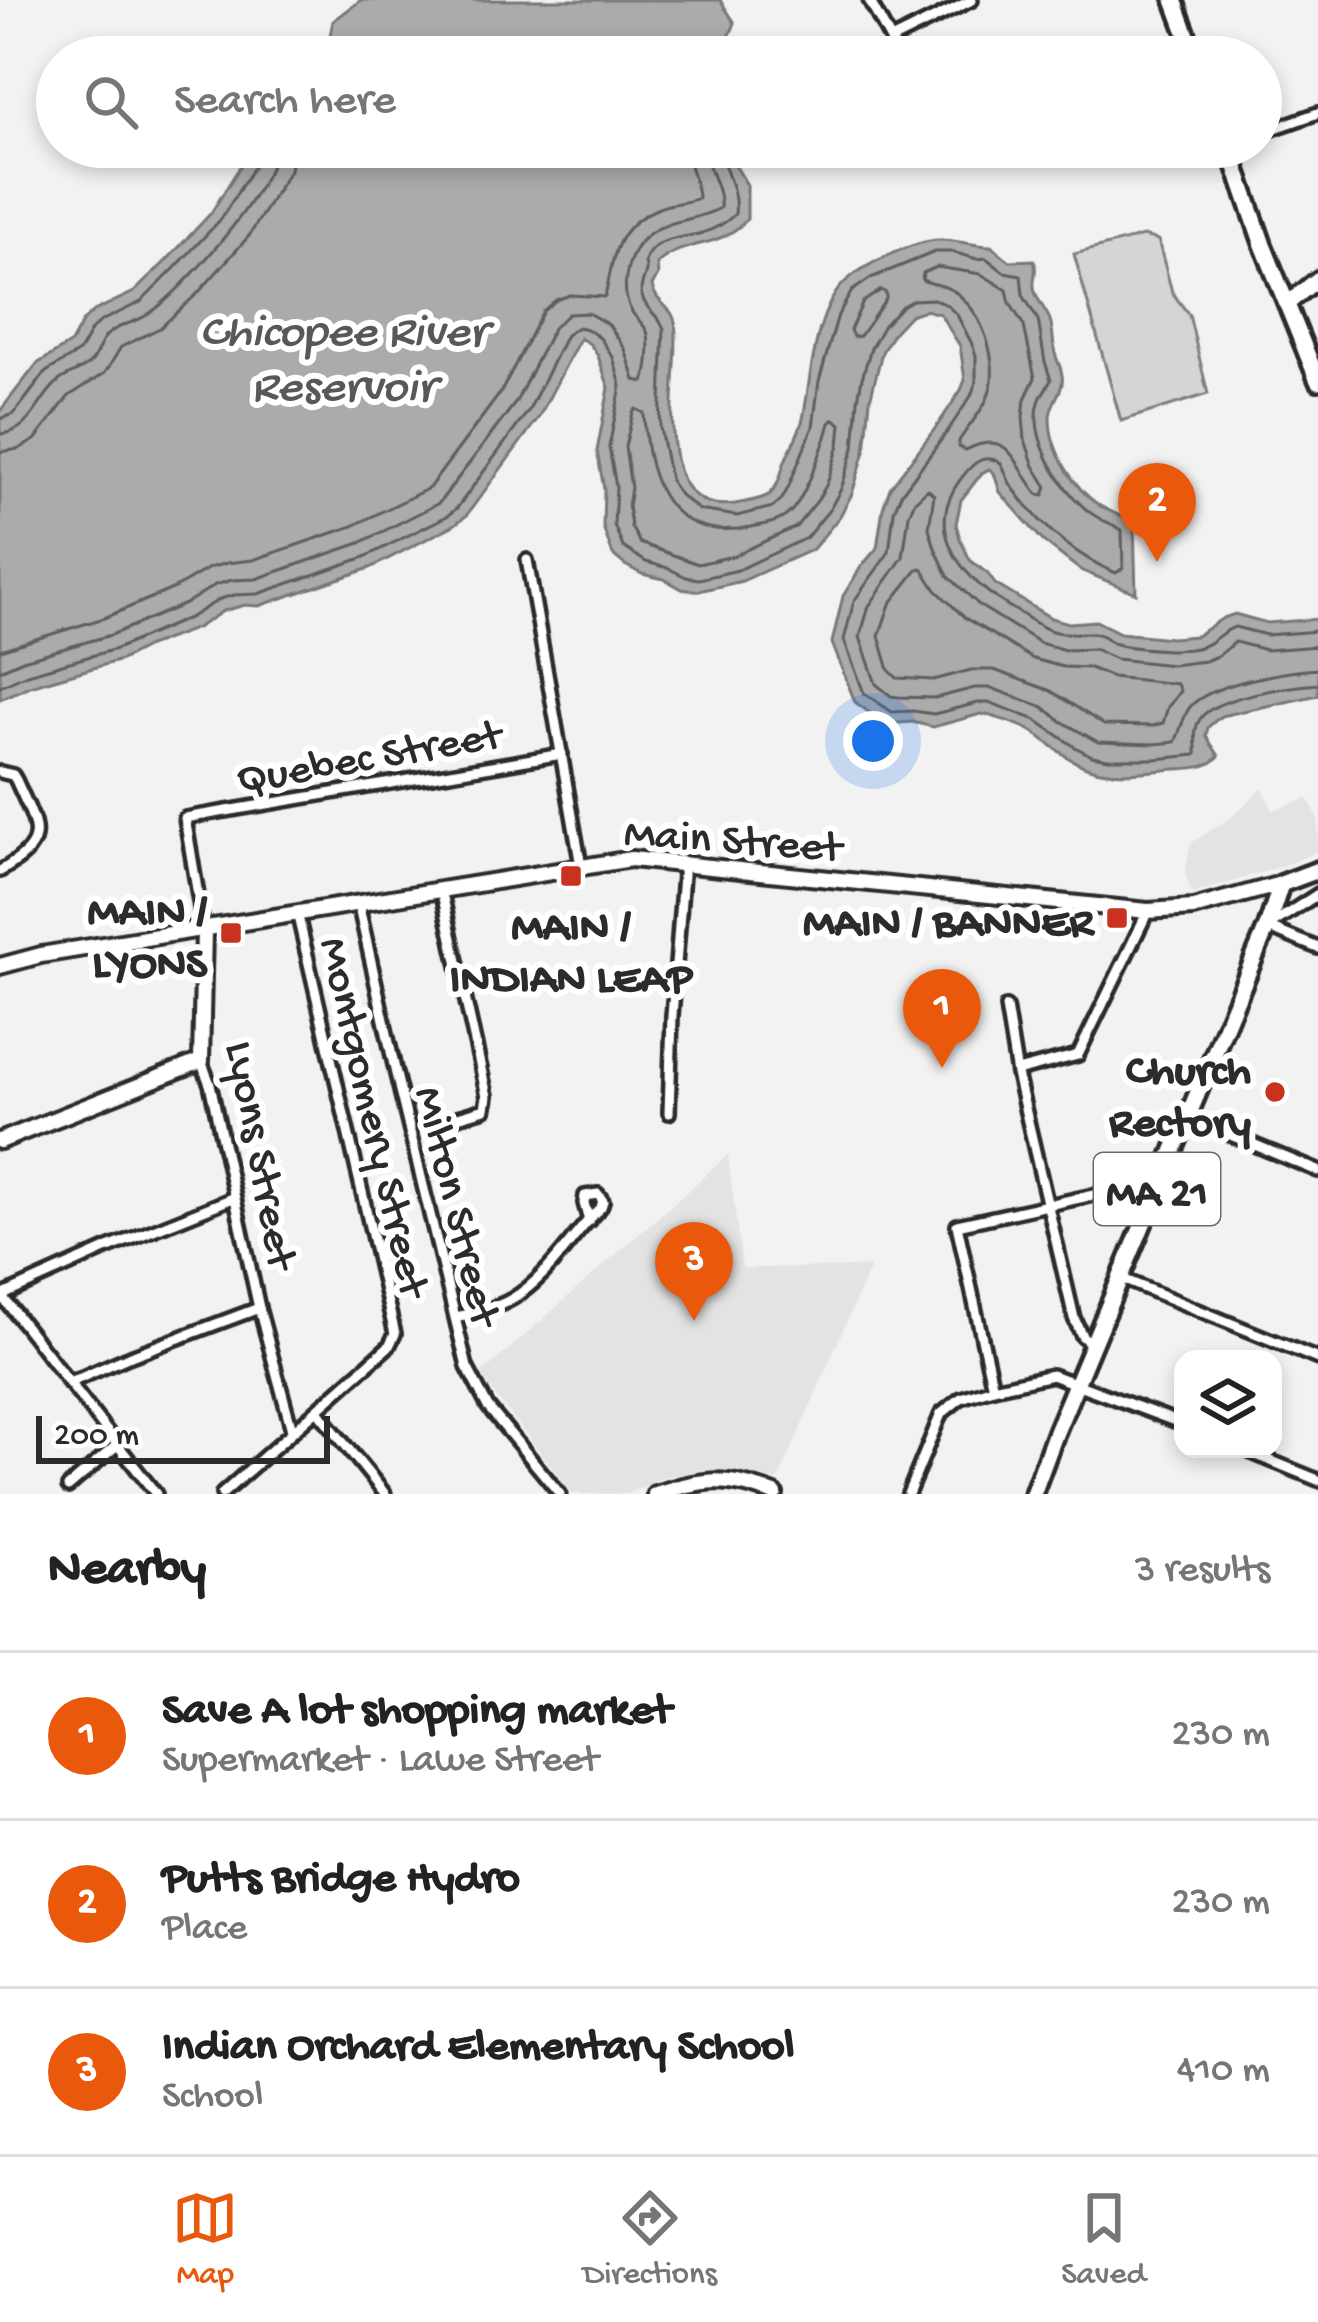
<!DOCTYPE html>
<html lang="en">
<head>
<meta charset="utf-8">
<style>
  :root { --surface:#fff; --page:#f6f6f6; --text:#222; --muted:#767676; --line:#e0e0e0; --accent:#ea580c }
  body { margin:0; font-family:"Gochi Hand",sans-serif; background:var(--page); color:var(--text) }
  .controls { position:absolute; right:36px; bottom:36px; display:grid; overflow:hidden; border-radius:24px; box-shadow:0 6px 18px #0003 }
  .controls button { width:108px; height:108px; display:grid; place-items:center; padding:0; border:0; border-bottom:3px solid var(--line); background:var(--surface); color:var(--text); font:60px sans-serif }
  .scale { position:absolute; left:36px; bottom:30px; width:294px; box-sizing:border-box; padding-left:12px; border:6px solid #2b2b2b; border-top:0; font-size:33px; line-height:42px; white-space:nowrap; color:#2b2b2b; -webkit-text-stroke:9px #fff; paint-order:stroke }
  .you { position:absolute; left:873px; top:741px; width:42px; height:42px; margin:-30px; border:9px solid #fff; border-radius:50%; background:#1a73e8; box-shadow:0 0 0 18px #1a73e833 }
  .badge { display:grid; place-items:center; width:78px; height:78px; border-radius:50%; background:var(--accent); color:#fff; font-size:39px; font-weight:700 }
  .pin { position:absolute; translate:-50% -99px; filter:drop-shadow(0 3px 6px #0008) }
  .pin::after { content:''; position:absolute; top:63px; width:42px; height:36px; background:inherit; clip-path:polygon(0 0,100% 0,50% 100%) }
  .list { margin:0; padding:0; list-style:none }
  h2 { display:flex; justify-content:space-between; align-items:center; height:156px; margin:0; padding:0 48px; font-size:51px }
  h2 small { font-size:39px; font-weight:400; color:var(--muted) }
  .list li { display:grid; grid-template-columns:78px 1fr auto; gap:36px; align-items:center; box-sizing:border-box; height:168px; padding:0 48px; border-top:3px solid var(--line) }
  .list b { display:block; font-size:45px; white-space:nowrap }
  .list p { margin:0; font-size:39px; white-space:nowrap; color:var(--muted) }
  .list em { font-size:39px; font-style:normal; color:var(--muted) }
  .icon { flex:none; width:66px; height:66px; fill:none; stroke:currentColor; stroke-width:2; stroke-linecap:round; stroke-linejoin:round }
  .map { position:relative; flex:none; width:1318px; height:1494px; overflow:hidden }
  .search { position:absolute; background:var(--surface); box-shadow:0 6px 18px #0003; left:36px; right:36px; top:36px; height:132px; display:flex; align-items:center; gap:30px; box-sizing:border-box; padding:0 42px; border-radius:66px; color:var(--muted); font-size:45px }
  .sheet { height:660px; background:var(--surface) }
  nav { display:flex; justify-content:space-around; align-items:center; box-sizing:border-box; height:168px; border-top:3px solid var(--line); background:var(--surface); font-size:33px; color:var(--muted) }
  nav a { display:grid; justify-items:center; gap:6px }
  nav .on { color:var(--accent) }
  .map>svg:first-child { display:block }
  .built { fill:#e3e3e3 }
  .green { fill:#d5d5d5; stroke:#808080; stroke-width:3 }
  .water { fill:#ababab; stroke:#787878; stroke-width:3 }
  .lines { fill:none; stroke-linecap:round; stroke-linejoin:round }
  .shore { stroke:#5e5e5e; stroke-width:3 }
  .street-casing { stroke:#2b2b2b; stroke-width:18 }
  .secondary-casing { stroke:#2b2b2b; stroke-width:22 }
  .primary-casing { stroke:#2b2b2b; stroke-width:24 }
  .street { stroke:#fff; stroke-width:9 }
  .secondary { stroke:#fff; stroke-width:14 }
  .primary { stroke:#fff; stroke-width:15 }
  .poi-dot { fill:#c8321e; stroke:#fff; stroke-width:4.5 }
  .labels { text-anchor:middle; stroke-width:12; stroke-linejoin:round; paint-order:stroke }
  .shield { fill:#fff; stroke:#6b6b6b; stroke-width:3 }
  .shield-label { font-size:42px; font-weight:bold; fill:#2b2b2b }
  .street-label { font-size:45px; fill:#2b2b2b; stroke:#fff }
  .poi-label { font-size:45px; font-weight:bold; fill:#2b2b2b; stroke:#fff; text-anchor:end }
  .water-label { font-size:48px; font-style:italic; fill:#585858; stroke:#fff }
</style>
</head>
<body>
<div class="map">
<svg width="1318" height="1494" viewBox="0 0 1318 1494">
  <rect width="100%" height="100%" fill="#f2f2f2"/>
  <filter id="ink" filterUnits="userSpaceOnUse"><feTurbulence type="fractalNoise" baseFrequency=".00833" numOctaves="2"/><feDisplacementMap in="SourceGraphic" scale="24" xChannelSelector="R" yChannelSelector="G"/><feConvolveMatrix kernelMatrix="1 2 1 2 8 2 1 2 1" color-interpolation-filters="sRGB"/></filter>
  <g filter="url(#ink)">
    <!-- built -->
    <g class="built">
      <path d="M 1263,788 L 1273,810 L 1308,798 L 1318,818 L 1318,851 L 1291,863 L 1192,894 L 1185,873 L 1191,843 L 1230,818 Z"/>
      <path d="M 728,1155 L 742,1268 L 870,1267 L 778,1481 L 728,1470 L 705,1470 L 665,1477 L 627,1494 L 573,1494 L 489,1387 L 482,1373 Z"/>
    </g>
    <!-- green -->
    <path class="green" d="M 1143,236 L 1158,240 L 1172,292 L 1189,315 L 1208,394 L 1121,421 L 1074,254 Z"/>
    <!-- water -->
    <g class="water">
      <path d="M 361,0 L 720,0 L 735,23 L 721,57 L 312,57 L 328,45 L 333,21 Z"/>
      <path d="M 252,147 L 730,147 L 735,165 L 747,185 L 747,219 C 719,251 683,238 657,264 L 658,275 L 652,286 C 656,304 672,306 675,322 C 683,367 642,517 735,504 C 744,502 763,500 770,494 C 779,486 781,472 785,461 C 791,447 799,434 803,419 C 811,379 814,310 846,281 C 865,264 912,242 937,240 C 955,239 973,246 991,246 L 1010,261 L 1034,260 C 1038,271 1033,276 1034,287 C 1035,299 1046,309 1050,320 C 1053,330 1053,339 1054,348 C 1055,358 1061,366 1062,375 C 1065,392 1050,401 1050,418 C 1050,450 1074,489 1100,506 C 1111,512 1123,517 1134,522 L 1136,593 L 1080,570 L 1043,541 L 1000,492 L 994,473 L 989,469 L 982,473 L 961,500 L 956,524 L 960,539 L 970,560 L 988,574 L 995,584 L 1051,618 L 1069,623 L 1096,621 L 1120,633 L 1171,638 L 1196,636 L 1223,618 L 1235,614 L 1267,623 L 1318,619 L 1318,695 L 1221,716 L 1208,727 L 1206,736 L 1219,756 C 1208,769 1192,768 1175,769 C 1149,771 1115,777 1089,768 C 1068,761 1051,744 1033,732 C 1020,724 1003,720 988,715 L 981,714 L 933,727 L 912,722 L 888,724 L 878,719 L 855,702 L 832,643 L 843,596 L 861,567 L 877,548 L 883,508 L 890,488 L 937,426 L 961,390 L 965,380 L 960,346 L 940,314 L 925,310 L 910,315 L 895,331 L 882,352 L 870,400 L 865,451 L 852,494 L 840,516 L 813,549 L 742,581 L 699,591 L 682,589 L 664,579 L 642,574 L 625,565 L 613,555 L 603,527 L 604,489 L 597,451 L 609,388 L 598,356 L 590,344 L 580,338 L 539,417 L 466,516 L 454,525 L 370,568 L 259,606 L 245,605 L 223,611 L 197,628 L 146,647 L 121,660 L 30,686 L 0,699 L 0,411 L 37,364 L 71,343 L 83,321 L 94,311 L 134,292 L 166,261 L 211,213 Z"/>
    </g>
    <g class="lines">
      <!-- shore -->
      <g class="shore">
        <path d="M 720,147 C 723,173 738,186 735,214 C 726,223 715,229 702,233 C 684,239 651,236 645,262 C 645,265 647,268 646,271 C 644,282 638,287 643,299 C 648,312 660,316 664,329 L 660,428 L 670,480 L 680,495 L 699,510 L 737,516 L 773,507 L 782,499 L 788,488 L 813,427 L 819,381 L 838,315 L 852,291 L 871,278 L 935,252 L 952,252 L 977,259 L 986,258 L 1004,272 L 1021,275 L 1023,295 L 1038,320 L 1045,362 L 1051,380 C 1048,386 1044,391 1041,397 C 1025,433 1060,488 1087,510 C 1097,519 1110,523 1122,530 L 1123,568 L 1116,573 C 1075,556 1040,525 1013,488 C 1007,480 1006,471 1001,463 C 984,453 974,462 963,476 C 917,534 969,585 1020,613 C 1030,619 1040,627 1052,631 C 1068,636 1082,631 1097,634 C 1109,637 1102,638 1113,643 C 1125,648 1154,649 1168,650 C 1182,650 1201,650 1212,641 C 1221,635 1225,630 1235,627 L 1266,635 L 1318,631"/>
        <path d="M 937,267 L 981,274 L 1007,290 L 1010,303 L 1024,326 L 1035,378 L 1025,399 L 1023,417 L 1025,440 L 1034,466 L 1047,487 L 1044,495 L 1038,494 C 1015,468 1012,426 966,450 L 959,447 L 959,441 C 967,428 979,415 986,401 C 1002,368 985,317 958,294 C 947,285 934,285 922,280 L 923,273 Z"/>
        <path d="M 881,290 L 886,293 L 886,299 L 860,336 L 853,337 L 850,330 L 863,302 Z"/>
        <path d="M 636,409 L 644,413 C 646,482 669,543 751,527 C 767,524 782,523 793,509 C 806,494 825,443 830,423 L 834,419 L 841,424 L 839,445 L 827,484 L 817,501 L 796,527 L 733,556 L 698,564 L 640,543 L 631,527 L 628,506 L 631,488 L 625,447 L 633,413 Z"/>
        <path d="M 0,419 L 14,414 L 46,372 L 79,352 L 92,329 L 101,321 L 141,302 L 174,269 L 221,219 L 259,158 L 261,147"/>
        <path d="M 0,434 C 33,432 37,398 60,380 C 70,373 84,370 92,361 C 98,353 100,343 106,336 C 116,325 135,323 147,315 C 182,293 274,187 276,147"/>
        <path d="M 0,452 L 19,449 L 35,440 L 69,396 L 105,373 L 121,347 L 160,328 L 198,293 L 249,236 L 290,170 L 294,147"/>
        <path d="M 922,568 L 936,590 L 965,618 L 1033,659 L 1063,667 L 1090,668 L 1112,677 L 1177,684 L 1180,691 L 1168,707 L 1163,723 L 1153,726 L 1104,725 L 1051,691 L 994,670 L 971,670 L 934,680 L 897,678 L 889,670 L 879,636 L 890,604 L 917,570 Z"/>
        <path d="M 1318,646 L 1266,650 L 1235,642 L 1219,655 L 1205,661 L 1172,665 L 1116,659 L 1094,649 L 1065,650 L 1040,643 L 980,606 L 948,576 L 935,548 L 929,528 L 934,495 L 928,489 L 914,502 L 909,515 L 903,557 L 869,606 L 860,637 L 876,684 L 891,696 L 899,697 L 935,698 L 975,688 L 991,688 L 1043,707 L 1061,721 L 1098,742 L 1154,744 L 1175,742 C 1181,731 1182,717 1190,707 C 1210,683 1287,671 1318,669"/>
        <path d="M 0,650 L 104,618 L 177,587 L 209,568 L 227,563 L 253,560 L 353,526 L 429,488 L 501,392 L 543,311 L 556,300 L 570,295 L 605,297 C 614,257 614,226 659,208 C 672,202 686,204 698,198 C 698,183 687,165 687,147"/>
        <path d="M 0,670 L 23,660 L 111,635 L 185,604 L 215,585 L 232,580 L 256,579 L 360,543 L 439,503 L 516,402 L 553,328 L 568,314 L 588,313 L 609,325 L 625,349 L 635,380 L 644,382 C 648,370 650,348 648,335 C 647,326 637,320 632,312 C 618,288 628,250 649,234 C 671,218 698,221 720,208 C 722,186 706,171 705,147"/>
        <path d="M 0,686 L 27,674 L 116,649 L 191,617 L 220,599 L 234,595 L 258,594 L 365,557 L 447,516 L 457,508 L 529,410 L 566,335 L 578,327 L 587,329 L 600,338 L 613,357 L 621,386 L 609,447 L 616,487 L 614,525 L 623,547 L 646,562 L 668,568 L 686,577 L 699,579 L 738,570 L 806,538 L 830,509 L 841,489 L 854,448 L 858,399 L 862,378 L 871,348 L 884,325 L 902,306 L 913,300 L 934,299 L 947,305 L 957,315 L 971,342 L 976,355 L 976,382 L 971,396 L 947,432 L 901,494 L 894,511 L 889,552 L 854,601 L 844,640 L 864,693 L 892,712 L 913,711 L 934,714 L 978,703 L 991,703 L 1036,720 L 1075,747 L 1092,756 L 1108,759 L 1155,759 L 1196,755 C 1197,742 1192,731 1200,719 C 1215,696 1291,686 1318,684"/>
      </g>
      <defs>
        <g id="street">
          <path d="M 869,0 L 900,57"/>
          <path d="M 891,40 L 972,0"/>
          <path d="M 1261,133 L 1318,113"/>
          <path d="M 527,560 L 581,866"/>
          <path d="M 0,772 L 13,775 L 16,780 C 38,829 51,842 0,871"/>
          <path d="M 441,889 L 487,1096 L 485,1109 L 451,1119"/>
          <path d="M 358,903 L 396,1074 L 467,1367 L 488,1407 L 560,1494"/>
          <path d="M 1267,927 L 1318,894"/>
          <path d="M 1267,927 L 1318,948"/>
          <path d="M 204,931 L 185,818 L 562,754"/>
          <path d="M 1006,1007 L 1017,1074 L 1074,1318 L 1082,1336 L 1093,1345"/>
          <path d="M 201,1061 L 210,1084 L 259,1308 L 292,1430"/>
          <path d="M 1017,1071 L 1078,1055 L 1148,911"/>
          <path d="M 669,1113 L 672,1016 L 684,862"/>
          <path d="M 1187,1117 L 1318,1171"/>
          <path d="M 1120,1278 L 1318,1359"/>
          <path d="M 0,1294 L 156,1494"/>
          <path d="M 1,1296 L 106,1249 L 233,1198"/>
          <path d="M 456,1317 C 474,1313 495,1309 512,1299 C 549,1277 571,1236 601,1207 L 603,1201 L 598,1194 L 585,1196 L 584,1203 L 589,1221"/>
          <path d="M 69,1383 L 128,1357 L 259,1308"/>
          <path d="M 993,1388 L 957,1225 L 1139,1185 L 1159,1184"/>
          <path d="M 317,1410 L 385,1494"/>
          <path d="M 1242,1449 L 1318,1480"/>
          <path d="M 68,1487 L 117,1445"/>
          <path d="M 222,1494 L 389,1346 L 395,1334 L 297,912"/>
          <path d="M 908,1494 L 941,1414 L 961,1398 L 993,1388 L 1052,1375 L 1183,1424"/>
        </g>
        <g id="secondary">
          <path d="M 1287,304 L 1318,279"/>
          <path d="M 0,966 L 41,955 L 631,859 L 1148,911 L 1193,908 L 1281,884"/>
          <path d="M 0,1141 L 201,1061 L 204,931"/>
          <path d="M 655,1494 C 704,1479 725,1475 775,1494"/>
        </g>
        <g id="primary">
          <path d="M 1174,0 L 1195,57"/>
          <path d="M 1229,147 L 1263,245 L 1318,381"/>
          <path d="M 1033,1494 L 1056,1432 L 1267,927 L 1281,884 L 1318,870"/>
        </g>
      </defs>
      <!-- street casing -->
      <use href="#street" class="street-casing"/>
      <!-- secondary casing -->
      <use href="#secondary" class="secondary-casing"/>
      <!-- primary casing -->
      <use href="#primary" class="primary-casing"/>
      <!-- street -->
      <use href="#street" class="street"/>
      <!-- secondary -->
      <use href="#secondary" class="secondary"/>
      <!-- primary -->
      <use href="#primary" class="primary"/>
    </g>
  </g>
  <!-- markers -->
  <g class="poi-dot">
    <rect x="559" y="864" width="24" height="24" rx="6"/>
    <rect x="1105" y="906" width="24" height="24" rx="6"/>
    <rect x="219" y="921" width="24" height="24" rx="6"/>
    <circle cx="1275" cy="1092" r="12"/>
  </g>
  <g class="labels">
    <!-- shield labels -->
    <rect class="shield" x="1094" y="1153" width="126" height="72" rx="9"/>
    <g class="shield-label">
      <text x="1157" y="1204">MA 21</text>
    </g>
    <!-- street labels -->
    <g class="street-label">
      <text transform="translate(368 753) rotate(-10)" y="16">Quebec Street</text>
      <text transform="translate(733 836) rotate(4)" y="16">Main Street</text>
      <text transform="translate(378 1116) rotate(77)" y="16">Montgomery Street</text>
      <text transform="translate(265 1154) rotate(79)" y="16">Lyons Street</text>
      <text transform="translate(461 1205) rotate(76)" y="16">Milton Street</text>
    </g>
    <!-- poi labels -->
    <g class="poi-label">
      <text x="207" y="923">MAIN /<tspan x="207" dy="52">LYONS</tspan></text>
      <text x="1093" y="934">MAIN / BANNER</text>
      <text x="571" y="938" text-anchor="middle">MAIN /<tspan x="571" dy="52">INDIAN LEAP</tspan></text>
      <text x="1251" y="1082">Church<tspan x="1251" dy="52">Rectory</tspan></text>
    </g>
    <!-- water labels -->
    <g class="water-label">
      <text x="343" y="344">Chicopee River<tspan x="343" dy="55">Reservoir</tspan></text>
    </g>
  </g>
</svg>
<div class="controls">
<button><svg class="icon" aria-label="layers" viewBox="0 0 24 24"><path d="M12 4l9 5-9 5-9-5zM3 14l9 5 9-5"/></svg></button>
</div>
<div class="scale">200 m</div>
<div class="you"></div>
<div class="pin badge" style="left:942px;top:1068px">1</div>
<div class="pin badge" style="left:1157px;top:562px">2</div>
<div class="pin badge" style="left:694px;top:1321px">3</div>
<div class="search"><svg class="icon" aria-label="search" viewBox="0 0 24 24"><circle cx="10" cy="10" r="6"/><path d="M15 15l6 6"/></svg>Search here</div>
</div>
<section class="sheet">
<h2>Nearby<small>3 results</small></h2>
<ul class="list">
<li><span class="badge">1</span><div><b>Save A lot shopping market</b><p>Supermarket · Lawe Street</p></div><em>230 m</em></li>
<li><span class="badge">2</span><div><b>Putts Bridge Hydro</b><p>Place</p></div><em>230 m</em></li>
<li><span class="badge">3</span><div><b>Indian Orchard Elementary School</b><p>School</p></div><em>410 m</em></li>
</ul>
</section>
<nav>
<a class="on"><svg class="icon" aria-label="map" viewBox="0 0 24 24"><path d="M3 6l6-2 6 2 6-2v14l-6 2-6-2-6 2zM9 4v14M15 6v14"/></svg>Map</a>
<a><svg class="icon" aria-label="directions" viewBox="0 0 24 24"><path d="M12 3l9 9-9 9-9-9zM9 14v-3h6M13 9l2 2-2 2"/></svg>Directions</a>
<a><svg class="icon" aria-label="saved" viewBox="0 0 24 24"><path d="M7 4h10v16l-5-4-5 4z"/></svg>Saved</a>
</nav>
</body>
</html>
